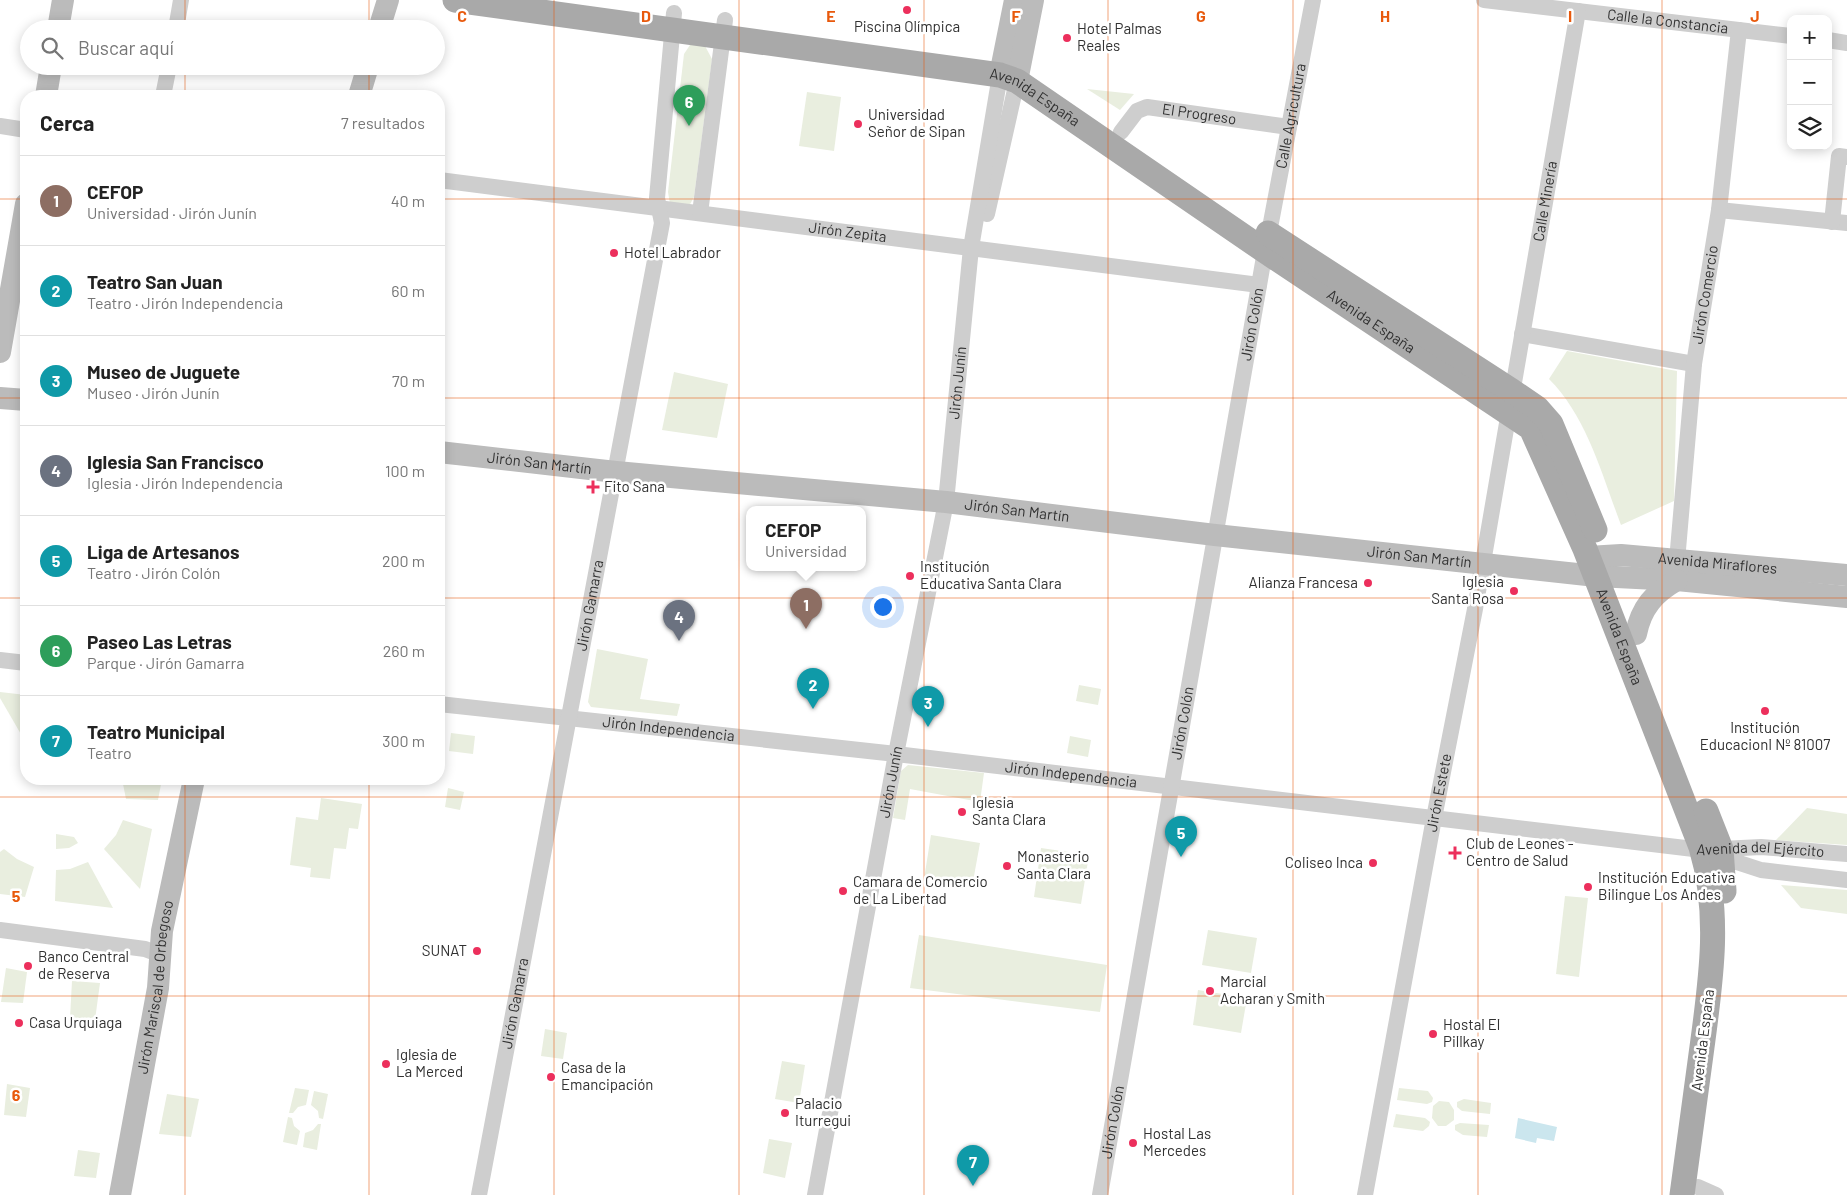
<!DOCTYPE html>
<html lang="es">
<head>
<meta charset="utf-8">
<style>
  :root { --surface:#fff; --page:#f2f2f2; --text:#222; --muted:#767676; --line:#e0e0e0; --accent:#ec2f5c }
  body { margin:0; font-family:Barlow,sans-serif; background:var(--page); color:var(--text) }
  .controls { position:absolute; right:15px; top:15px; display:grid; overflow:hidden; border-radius:10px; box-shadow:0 2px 12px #0003 }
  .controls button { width:45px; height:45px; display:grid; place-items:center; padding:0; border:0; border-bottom:1px solid var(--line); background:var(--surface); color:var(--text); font:25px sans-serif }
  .you { position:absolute; left:882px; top:606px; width:18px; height:18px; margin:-12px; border:4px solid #fff; border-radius:50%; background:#1a73e8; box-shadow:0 0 0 8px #1a73e833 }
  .badge { display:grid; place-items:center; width:32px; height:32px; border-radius:50%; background:var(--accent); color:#fff; font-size:16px; font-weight:700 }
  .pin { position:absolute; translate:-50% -41px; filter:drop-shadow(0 1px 2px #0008) }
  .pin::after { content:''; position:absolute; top:26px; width:18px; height:15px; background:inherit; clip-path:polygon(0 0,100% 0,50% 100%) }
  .popup { position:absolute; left:746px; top:506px; width:120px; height:65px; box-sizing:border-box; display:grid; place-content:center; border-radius:10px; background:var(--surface); filter:drop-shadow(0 1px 4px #0005); font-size:16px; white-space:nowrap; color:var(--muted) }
  .popup b { font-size:19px; color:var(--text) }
  .popup::after { content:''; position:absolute; left:50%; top:100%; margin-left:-10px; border:10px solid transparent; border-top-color:var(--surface) }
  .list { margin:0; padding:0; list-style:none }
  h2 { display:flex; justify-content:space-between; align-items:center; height:65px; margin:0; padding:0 20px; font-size:21px }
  h2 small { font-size:16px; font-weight:400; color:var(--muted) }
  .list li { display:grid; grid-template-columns:32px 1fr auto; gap:15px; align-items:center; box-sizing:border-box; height:90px; padding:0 20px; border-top:1px solid var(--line) }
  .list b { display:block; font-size:19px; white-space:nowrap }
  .list p { margin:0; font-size:16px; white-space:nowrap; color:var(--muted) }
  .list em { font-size:16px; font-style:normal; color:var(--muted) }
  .icon { flex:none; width:28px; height:28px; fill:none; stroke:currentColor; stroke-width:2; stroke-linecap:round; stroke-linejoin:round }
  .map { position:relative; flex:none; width:1847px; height:1195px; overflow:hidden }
  .search { position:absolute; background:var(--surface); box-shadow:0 2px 12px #0003; left:20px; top:20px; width:425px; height:55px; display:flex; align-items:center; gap:12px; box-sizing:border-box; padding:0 18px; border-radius:28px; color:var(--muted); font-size:19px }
  .panel { position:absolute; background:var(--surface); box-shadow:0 2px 12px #0003; left:20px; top:90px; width:425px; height:695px; border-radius:20px }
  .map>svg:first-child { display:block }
  .green { fill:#e9eedf }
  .water { fill:#cbe6ee }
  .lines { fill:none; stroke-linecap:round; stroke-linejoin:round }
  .street { stroke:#cecece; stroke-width:16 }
  .secondary { stroke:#bbb; stroke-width:22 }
  .primary { stroke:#a9a9a9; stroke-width:25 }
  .grid { fill:none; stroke:#e8590c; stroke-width:1; stroke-opacity:0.55 }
  .poi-dot { fill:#ec2f5c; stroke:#fff; stroke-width:2 }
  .labels { text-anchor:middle; stroke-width:5; stroke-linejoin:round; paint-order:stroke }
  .street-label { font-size:15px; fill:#313131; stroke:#fff }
  .poi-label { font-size:15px; fill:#313131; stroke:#fff; text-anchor:start }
  .grid-label { font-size:16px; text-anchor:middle; font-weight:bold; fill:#e8590c; stroke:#fff; stroke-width:5; stroke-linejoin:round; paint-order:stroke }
</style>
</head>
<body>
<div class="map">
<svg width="1847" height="1195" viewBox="0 0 1847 1195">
  <rect width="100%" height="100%" fill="#fff"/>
  <!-- green -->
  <g class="green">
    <path d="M 695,44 L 705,46 L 712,59 L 694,197 L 689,206 L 670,204 L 668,192 L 684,54 L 690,45 Z"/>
    <path d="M 1087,89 L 1134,94 L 1120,110 Z"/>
    <path d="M 807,92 L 841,97 L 834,151 L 799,146 Z"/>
    <path d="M 1567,351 L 1677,371 L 1674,501 L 1621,525 C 1602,475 1587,417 1549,379 Z"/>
    <path d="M 674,372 L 728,384 L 717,438 L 662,430 Z"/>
    <path d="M 597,649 L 648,659 L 640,699 L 680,704 L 677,716 L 591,707 L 588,702 Z"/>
    <path d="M 1079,685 L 1101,689 L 1098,705 L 1076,701 Z"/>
    <path d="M 0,692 L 26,695 L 26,735 L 22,736 L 0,698 Z"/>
    <path d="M 451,733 L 475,736 L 473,754 L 449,751 Z"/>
    <path d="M 1070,736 L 1091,740 L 1088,757 L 1067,753 Z"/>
    <path d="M 908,765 L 984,773 L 980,802 L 910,789 L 905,820 L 893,818 L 901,771 Z"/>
    <path d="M 122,779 L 162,779 L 158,800 L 126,799 Z"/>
    <path d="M 448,788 L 464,792 L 460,810 L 445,807 Z"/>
    <path d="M 321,798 L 362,804 L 358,829 L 349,828 L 346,849 L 334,848 L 330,879 L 310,877 L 311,868 L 290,865 L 296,817 L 318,820 Z"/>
    <path d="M 1807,808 L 1847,814 L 1847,845 L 1776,840 Z"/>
    <path d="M 123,820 L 152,829 L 140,889 L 104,849 L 116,835 Z"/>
    <path d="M 56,834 L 74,837 L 78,843 L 69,848 L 56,849 Z"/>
    <path d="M 931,835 L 980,843 L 972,887 L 924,879 Z"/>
    <path d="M 1041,848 L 1089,855 L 1081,904 L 1034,897 Z"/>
    <path d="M 4,849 L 17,859 L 34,867 L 25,897 L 0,894 L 0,852 Z"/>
    <path d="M 88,862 L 113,908 L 55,901 L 56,870 L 70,869 Z"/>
    <path d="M 1781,885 L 1847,890 L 1847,914 L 1801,908 Z"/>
    <path d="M 1565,896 L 1588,898 L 1579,977 L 1556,974 Z"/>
    <path d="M 1208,930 L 1257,938 L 1251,973 L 1202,965 Z"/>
    <path d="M 919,935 L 1107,965 L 1100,1012 L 910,988 Z"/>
    <path d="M 6,968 L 27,972 L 23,1003 L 1,1002 Z"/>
    <path d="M 72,981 L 100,983 L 95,1020 L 70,1018 Z"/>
    <path d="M 1198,990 L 1247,998 L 1241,1033 L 1193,1025 Z"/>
    <path d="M 545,1029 L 567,1033 L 563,1059 L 541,1056 Z"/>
    <path d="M 782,1061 L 805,1065 L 799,1103 L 775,1099 Z"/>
    <path d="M 7,1084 L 30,1088 L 26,1117 L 4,1115 Z"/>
    <path d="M 295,1088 L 309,1090 L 306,1105 L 298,1107 L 293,1113 L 289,1113 Z"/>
    <path d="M 1399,1088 L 1428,1091 L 1433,1098 L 1432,1102 L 1427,1104 L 1397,1100 Z"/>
    <path d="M 314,1091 L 328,1094 L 323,1119 L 319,1118 L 318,1111 L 311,1105 Z"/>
    <path d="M 167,1094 L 199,1099 L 191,1137 L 159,1134 Z"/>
    <path d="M 1464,1099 L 1491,1103 L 1490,1114 L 1462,1111 L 1457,1107 L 1457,1102 Z"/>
    <path d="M 1439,1101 L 1449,1102 L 1454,1110 L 1454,1120 L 1446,1126 L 1438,1126 L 1432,1118 L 1433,1106 Z"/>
    <path d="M 1396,1114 L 1425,1118 L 1430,1122 L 1429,1126 L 1423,1131 L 1393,1127 Z"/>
    <path d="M 288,1117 L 292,1118 L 294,1126 L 300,1131 L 297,1145 L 283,1142 Z"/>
    <path d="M 1460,1123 L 1489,1125 L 1487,1137 L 1463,1135 L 1455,1130 L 1455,1125 Z"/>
    <path d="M 318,1124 L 321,1124 L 317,1150 L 303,1147 L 305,1133 L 313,1130 Z"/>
    <path d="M 769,1139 L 792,1143 L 785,1178 L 763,1173 Z"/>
    <path d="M 78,1150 L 100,1153 L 96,1178 L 74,1176 Z"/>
  </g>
  <!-- water -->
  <path class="water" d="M 1518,1118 L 1557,1127 L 1554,1141 L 1537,1138 L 1536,1143 L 1515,1138 Z"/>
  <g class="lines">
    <!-- street -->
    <g class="street">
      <path id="s1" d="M 1484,0 L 1791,36"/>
      <path d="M 176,29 L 181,0"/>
      <path d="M 1828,40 L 1847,43"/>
      <path d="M 163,96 L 169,66"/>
      <path d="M 0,126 L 26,130"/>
      <path id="s2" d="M 1121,132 L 1137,111 L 1147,107 L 1289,127"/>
      <path id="s3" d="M 439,180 L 1259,285"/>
      <path d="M 1719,210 L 1847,223"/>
      <path d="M 700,213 L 725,20"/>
      <path d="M 987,214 L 1017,81"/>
      <path d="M 1832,222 L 1839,156 L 1847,157"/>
      <path id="s4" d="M 1269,233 L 1313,0"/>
      <path d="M 1522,334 L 1694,364"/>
      <path id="s5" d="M 1677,561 L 1694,364 L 1719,210 L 1739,30"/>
      <path d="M 0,660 L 26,663"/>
      <path id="s6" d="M 439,704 L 896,754 L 1702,850 L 1761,847 L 1847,854"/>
      <path d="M 1715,855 L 1761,870 L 1847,880"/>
      <path d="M 0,930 L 145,949 L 161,955"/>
      <path d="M 1698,1187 L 1716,1195"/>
      <path id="s7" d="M 479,1195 L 662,223 L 657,198 L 674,13"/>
      <path id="s8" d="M 815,1195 L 896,754 L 946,502 L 971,248 L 1000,75"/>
      <path id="s9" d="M 1100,1195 L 1265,251"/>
      <path id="s10" d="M 1365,1195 L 1434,818 L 1475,609 L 1578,11"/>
    </g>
    <!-- secondary -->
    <g class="secondary">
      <path d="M 58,29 L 63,0"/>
      <path d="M 379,29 L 388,0"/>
      <path d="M 1000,75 L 1015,0"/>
      <path d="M 1017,81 L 1033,0"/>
      <path d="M 46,96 L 51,66"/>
      <path d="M 359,96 L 368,66"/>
      <path d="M 0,352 L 26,204"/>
      <path d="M 0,398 L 26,400"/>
      <path id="s11" d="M 439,452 L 616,472 L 946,502 L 1215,535 L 1596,576 L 1677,580 L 1847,597"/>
      <path id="s12" d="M 1588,557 L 1621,555 L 1847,575"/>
      <path d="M 1636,634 C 1641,608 1654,593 1677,580"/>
      <path id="s13" d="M 120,1195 L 158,988 L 162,931 L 194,779"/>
    </g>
    <!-- primary -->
    <g class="primary">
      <path id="s14" d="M 455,0 L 1000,75 L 1017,81 L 1265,251 L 1531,428 L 1585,549 L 1701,847 C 1721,913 1711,980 1702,1047 C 1695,1096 1689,1146 1682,1195"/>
      <path d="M 1268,233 L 1512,391 L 1537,408 L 1551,424 L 1595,530"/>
      <path d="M 1706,811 L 1721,849 L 1724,891"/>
    </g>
  </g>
  <!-- grid -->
  <path class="grid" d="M 185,0 L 185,29M 369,0 L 369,29M 554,0 L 554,1195M 739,0 L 739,1195M 924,0 L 924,1195M 1108,0 L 1108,1195M 1293,0 L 1293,1195M 1478,0 L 1478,1195M 1662,0 L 1662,1195M 185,66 L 185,96M 369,66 L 369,96M 0,199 L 26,199M 439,199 L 1847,199M 0,398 L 26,398M 439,398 L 1847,398M 0,598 L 26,598M 439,598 L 1847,598M 185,779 L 185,1195M 369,779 L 369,1195M 0,797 L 1847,797M 0,996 L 1847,996"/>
  <!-- markers -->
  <g class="poi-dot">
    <circle cx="907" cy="10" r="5"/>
    <circle cx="1067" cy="38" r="5"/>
    <circle cx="858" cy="124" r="5"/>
    <circle cx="614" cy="253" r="5"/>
    <path d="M590.5 479.5h5v5h5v5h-5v5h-5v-5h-5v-5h5z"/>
    <circle cx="910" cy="576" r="5"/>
    <circle cx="1368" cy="583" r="5"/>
    <circle cx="1514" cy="591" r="5"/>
    <circle cx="1765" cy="711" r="5"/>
    <circle cx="962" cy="812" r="5"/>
    <path d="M1452.5 845.5h5v5h5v5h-5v5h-5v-5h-5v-5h5z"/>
    <circle cx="1373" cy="863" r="5"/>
    <circle cx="1007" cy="866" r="5"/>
    <circle cx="1588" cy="887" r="5"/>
    <circle cx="843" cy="891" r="5"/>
    <circle cx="477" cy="951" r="5"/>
    <circle cx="28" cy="966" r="5"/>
    <circle cx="1210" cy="991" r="5"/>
    <circle cx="19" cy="1023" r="5"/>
    <circle cx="1433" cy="1034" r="5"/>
    <circle cx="386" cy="1064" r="5"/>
    <circle cx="551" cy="1077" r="5"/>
    <circle cx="785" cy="1113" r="5"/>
    <circle cx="1133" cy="1143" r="5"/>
  </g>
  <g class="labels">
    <!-- street labels -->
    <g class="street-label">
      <text dy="5" stroke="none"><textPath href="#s1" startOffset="185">Calle la Constancia</textPath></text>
      <text dy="5" stroke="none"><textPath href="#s14" startOffset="591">Avenida España</textPath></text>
      <text dy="5" stroke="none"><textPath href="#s2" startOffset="90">El Progreso</textPath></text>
      <text dy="5" stroke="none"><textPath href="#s4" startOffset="119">Calle Agricultura</textPath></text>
      <text dy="5" stroke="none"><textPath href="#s10" startOffset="1010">Calle Minería</textPath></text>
      <text dy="5" stroke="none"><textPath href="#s3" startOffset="412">Jirón Zepita</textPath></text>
      <text dy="5" stroke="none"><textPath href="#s5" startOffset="268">Jirón Comercio</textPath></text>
      <text dy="5" stroke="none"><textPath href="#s14" startOffset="996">Avenida España</textPath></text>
      <text dy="5" stroke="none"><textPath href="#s9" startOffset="884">Jirón Colón</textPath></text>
      <text dy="5" stroke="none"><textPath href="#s8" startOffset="825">Jirón Junín</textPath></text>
      <text dy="5" stroke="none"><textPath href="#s11" startOffset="101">Jirón San Martín</textPath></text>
      <text dy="5" stroke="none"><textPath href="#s11" startOffset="581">Jirón San Martín</textPath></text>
      <text dy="5" stroke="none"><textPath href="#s11" startOffset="986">Jirón San Martín</textPath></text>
      <text dy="5" stroke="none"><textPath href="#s12" startOffset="130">Avenida Miraflores</textPath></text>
      <text dy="5" stroke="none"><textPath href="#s7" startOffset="600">Jirón Gamarra</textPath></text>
      <text dy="5" stroke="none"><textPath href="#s14" startOffset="1415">Avenida España</textPath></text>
      <text dy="5" stroke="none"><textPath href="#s9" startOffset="479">Jirón Colón</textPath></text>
      <text dy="5" stroke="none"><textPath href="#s6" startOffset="231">Jirón Independencia</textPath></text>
      <text dy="5" stroke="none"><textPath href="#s6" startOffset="636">Jirón Independencia</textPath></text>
      <text dy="5" stroke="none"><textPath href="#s8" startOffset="420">Jirón Junín</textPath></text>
      <text dy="5" stroke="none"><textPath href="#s10" startOffset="409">Jirón Estete</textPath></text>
      <text dy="5" stroke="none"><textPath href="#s6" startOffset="1330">Avenida del Ejército</textPath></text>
      <text dy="5" stroke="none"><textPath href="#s13" startOffset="211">Jirón Mariscal de Orbegoso</textPath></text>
      <text dy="5" stroke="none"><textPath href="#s7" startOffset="195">Jirón Gamarra</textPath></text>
      <text transform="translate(1703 1040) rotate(-83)" y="5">Avenida España</text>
      <text dy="5" stroke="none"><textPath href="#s9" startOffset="74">Jirón Colón</textPath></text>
    </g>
    <!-- poi labels -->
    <g class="poi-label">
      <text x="907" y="32" text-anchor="middle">Piscina Olímpica</text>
      <text x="1077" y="34">Hotel Palmas<tspan x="1077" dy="17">Reales</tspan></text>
      <text x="868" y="120">Universidad<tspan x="868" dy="17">Señor de Sipan</tspan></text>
      <text x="624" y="258">Hotel Labrador</text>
      <text x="604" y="492">Fito Sana</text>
      <text x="920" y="572">Institución<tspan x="920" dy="17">Educativa Santa Clara</tspan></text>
      <text x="1504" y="587" text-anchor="end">Iglesia<tspan x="1504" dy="17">Santa Rosa</tspan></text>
      <text x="1358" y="588" text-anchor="end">Alianza Francesa</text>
      <text x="1765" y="733" text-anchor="middle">Institución<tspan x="1765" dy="17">EducacionI Nº 81007</tspan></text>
      <text x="972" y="808">Iglesia<tspan x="972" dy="17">Santa Clara</tspan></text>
      <text x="1466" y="849">Club de Leones -<tspan x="1466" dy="17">Centro de Salud</tspan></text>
      <text x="1017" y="862">Monasterio<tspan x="1017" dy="17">Santa Clara</tspan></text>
      <text x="1363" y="868" text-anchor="end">Coliseo Inca</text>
      <text x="1598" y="883">Institución Educativa<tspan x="1598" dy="17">Bilingue Los Andes</tspan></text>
      <text x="853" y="887">Camara de Comercio<tspan x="853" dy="17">de La Libertad</tspan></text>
      <text x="467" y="956" text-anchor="end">SUNAT</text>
      <text x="38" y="962">Banco Central<tspan x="38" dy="17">de Reserva</tspan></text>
      <text x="1220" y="987">Marcial<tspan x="1220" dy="17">Acharan y Smith</tspan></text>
      <text x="29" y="1028">Casa Urquiaga</text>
      <text x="1443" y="1030">Hostal El<tspan x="1443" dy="17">Pillkay</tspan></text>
      <text x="396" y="1060">Iglesia de<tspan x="396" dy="17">La Merced</tspan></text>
      <text x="561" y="1073">Casa de la<tspan x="561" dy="17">Emancipación</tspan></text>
      <text x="795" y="1109">Palacio<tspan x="795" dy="17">Iturregui</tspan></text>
      <text x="1143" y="1139">Hostal Las<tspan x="1143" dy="17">Mercedes</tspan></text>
    </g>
  </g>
  <g class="grid-label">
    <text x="462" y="22">C</text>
    <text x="646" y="22">D</text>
    <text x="831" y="22">E</text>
    <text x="1016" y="22">F</text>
    <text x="1201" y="22">G</text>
    <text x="1385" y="22">H</text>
    <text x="1570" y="22">I</text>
    <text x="1755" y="22">J</text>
    <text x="16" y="902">5</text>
    <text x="16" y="1101">6</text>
  </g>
</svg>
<div class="controls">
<button>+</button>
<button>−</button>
<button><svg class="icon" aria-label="layers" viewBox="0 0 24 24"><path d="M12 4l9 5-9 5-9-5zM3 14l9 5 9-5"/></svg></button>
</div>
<div class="you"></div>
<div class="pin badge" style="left:806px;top:629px;background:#8d6e63">1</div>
<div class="popup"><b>CEFOP</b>Universidad</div>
<div class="pin badge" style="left:813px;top:709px;background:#0f9aa8">2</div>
<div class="pin badge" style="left:928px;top:727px;background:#0f9aa8">3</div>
<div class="pin badge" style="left:679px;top:641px;background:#6b7280">4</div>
<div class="pin badge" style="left:1181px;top:857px;background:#0f9aa8">5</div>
<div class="pin badge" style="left:689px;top:126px;background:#2e9e5b">6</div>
<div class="pin badge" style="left:973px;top:1186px;background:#0f9aa8">7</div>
<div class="search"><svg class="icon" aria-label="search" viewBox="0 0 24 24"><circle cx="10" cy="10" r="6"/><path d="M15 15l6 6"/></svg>Buscar aquí</div>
<section class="panel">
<h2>Cerca<small>7 resultados</small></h2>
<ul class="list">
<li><span class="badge" style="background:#8d6e63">1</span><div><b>CEFOP</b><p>Universidad · Jirón Junín</p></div><em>40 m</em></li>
<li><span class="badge" style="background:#0f9aa8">2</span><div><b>Teatro San Juan</b><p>Teatro · Jirón Independencia</p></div><em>60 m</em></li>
<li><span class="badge" style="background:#0f9aa8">3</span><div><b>Museo de Juguete</b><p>Museo · Jirón Junín</p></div><em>70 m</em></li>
<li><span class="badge" style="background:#6b7280">4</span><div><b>Iglesia San Francisco</b><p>Iglesia · Jirón Independencia</p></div><em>100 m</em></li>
<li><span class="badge" style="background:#0f9aa8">5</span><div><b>Liga de Artesanos</b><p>Teatro · Jirón Colón</p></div><em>200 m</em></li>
<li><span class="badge" style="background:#2e9e5b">6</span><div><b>Paseo Las Letras</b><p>Parque · Jirón Gamarra</p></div><em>260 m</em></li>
<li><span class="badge" style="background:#0f9aa8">7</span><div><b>Teatro Municipal</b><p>Teatro</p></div><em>300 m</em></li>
</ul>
</section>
</div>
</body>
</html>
